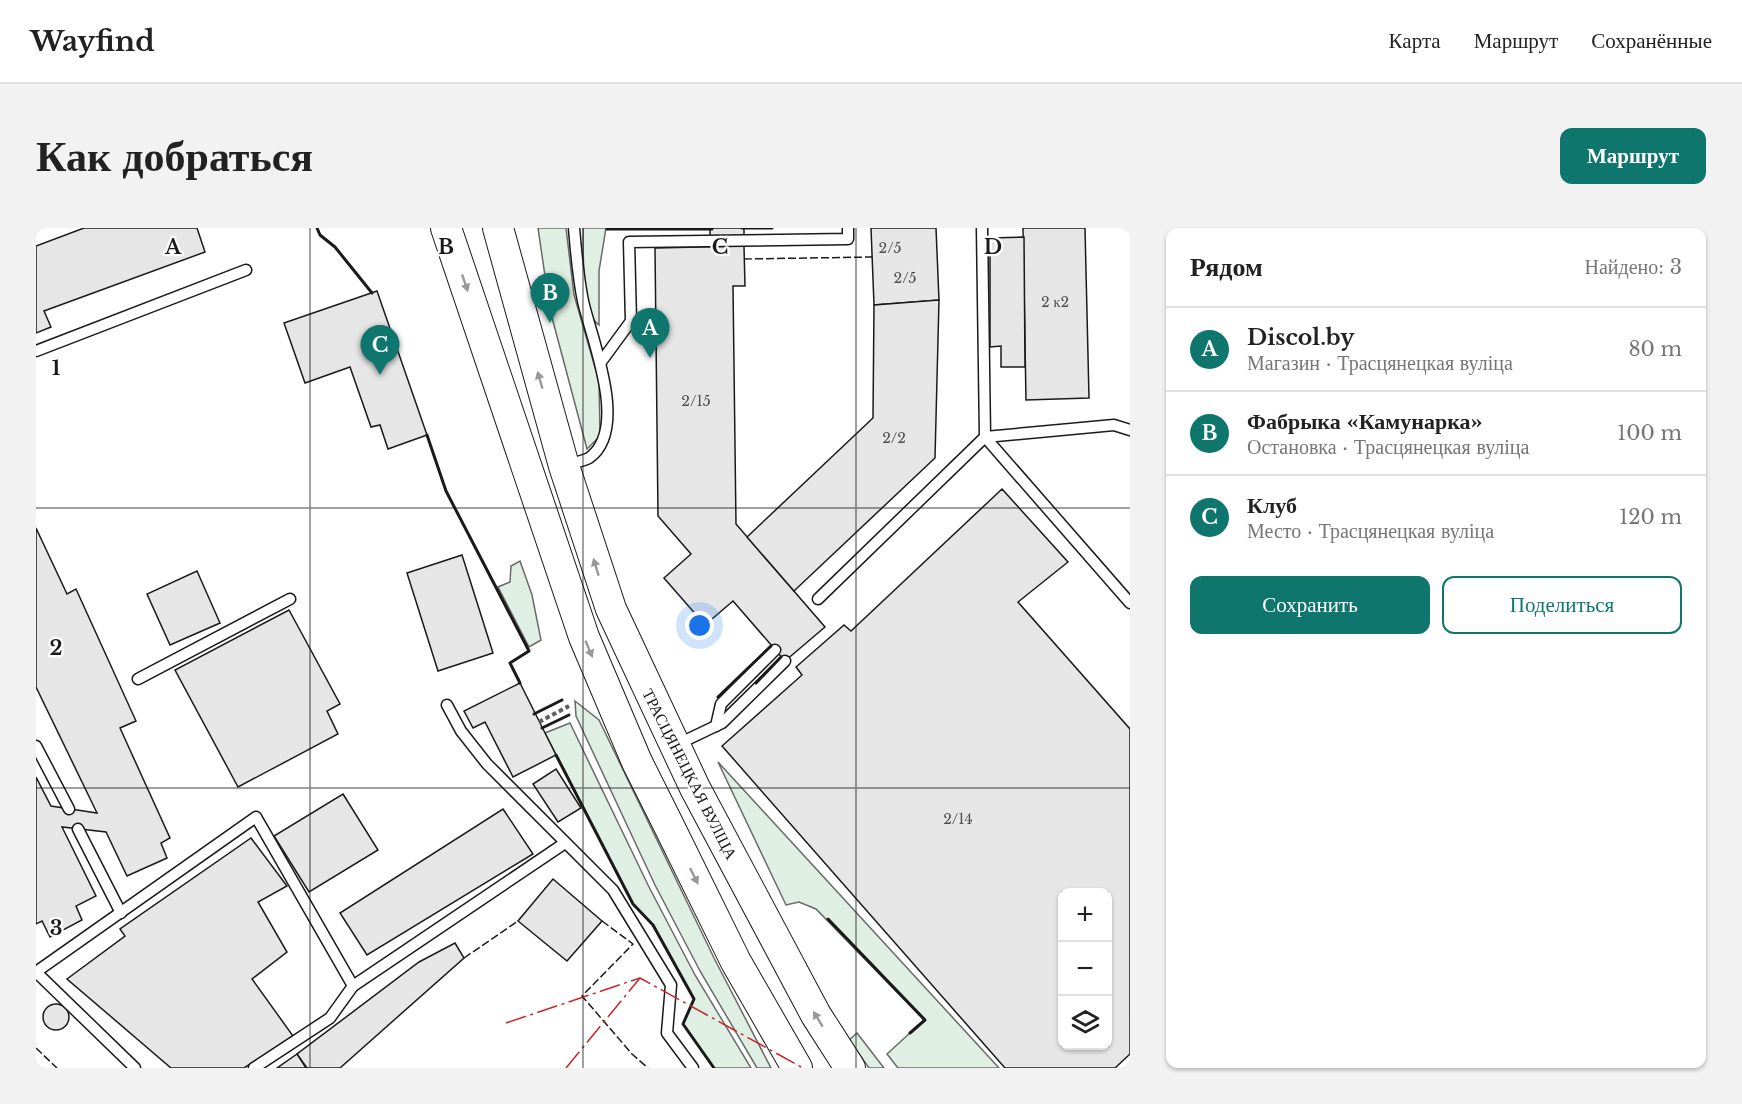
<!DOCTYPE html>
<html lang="ru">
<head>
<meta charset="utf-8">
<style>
  :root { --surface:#fff; --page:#f2f2f2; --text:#222; --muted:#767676; --line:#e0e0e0; --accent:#0f766e }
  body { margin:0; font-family:"Libre Baskerville",serif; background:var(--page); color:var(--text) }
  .controls { position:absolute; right:18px; bottom:18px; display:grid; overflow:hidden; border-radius:12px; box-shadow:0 2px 4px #0004 }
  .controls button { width:54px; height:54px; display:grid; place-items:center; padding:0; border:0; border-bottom:2px solid var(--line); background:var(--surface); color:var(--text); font:30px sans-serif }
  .you { position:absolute; left:664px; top:398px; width:21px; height:21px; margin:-15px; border:4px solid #fff; border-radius:50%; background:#1a73e8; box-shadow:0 0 0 9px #1a73e833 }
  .badge { display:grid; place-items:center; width:39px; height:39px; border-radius:50%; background:var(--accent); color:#fff; font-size:20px; font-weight:700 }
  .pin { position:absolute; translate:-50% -50px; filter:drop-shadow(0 2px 3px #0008) }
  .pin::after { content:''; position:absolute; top:32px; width:21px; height:18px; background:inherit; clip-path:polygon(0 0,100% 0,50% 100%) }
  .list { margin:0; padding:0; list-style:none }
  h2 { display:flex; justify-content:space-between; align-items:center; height:78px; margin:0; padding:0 24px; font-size:26px }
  h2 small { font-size:20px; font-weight:400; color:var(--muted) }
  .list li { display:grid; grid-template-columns:39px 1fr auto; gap:18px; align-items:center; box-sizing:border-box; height:84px; padding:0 24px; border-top:2px solid var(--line) }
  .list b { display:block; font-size:22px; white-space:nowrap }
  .list p { margin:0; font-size:20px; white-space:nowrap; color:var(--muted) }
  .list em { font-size:20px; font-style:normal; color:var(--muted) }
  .actions { display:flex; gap:12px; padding:18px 24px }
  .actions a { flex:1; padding:14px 0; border:2px solid var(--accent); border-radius:12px; text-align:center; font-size:21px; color:var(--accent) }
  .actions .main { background:var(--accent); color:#fff }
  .icon { flex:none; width:33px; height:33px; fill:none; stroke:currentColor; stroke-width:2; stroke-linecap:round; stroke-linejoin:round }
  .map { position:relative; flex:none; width:1094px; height:840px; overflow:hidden; border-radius:12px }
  header { display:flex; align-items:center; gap:36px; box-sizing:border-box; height:84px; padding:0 30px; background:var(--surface); border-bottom:2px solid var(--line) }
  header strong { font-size:28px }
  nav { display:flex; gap:33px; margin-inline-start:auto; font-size:21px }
  .intro { display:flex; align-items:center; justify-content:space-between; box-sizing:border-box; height:144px; padding:0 36px }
  h1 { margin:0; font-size:42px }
  .button { padding:15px 27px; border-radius:12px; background:var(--accent); color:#fff; font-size:21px; font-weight:700 }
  main { display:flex; gap:36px; padding:0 36px }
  aside { flex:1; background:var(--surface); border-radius:12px; box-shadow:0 2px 4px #0004 }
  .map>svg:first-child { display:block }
  .green { fill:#e0efe3; stroke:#6a6a6a; stroke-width:1.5 }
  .building { fill:#e6e6e6; stroke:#1a1a1a; stroke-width:1.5; fill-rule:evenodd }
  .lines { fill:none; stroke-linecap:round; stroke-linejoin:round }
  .lane-casing { stroke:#1a1a1a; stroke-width:13 }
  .secondary-casing { stroke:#1a1a1a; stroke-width:32 }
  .path { stroke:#5f5f5f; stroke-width:4; stroke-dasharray:4.5 3; stroke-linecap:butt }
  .lane { stroke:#fff; stroke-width:10 }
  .secondary { stroke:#fff; stroke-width:30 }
  .fence { stroke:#1a1a1a; stroke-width:1.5; stroke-dasharray:8 3; stroke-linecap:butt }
  .wall { stroke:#1a1a1a; stroke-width:3 }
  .power { stroke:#c62828; stroke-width:1.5; stroke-dasharray:21 4.5 3 4.5; stroke-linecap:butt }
  .oneway { fill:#989898 }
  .grid { fill:none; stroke:#1a1a1a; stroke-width:1.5; stroke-opacity:0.55 }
  .labels { text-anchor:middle; stroke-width:4.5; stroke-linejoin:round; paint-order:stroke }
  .number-label { font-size:14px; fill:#4d4d4d }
  .street-label { font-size:16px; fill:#1a1a1a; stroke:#fff }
  .grid-label { font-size:20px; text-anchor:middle; font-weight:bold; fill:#1a1a1a; stroke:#fff; stroke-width:4.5; stroke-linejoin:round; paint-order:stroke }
</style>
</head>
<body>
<header>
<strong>Wayfind</strong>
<nav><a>Карта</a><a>Маршрут</a><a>Сохранённые</a></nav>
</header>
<div class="intro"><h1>Как добраться</h1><a class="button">Маршрут</a></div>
<main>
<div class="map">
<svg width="1094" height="840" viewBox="0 0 1094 840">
  <rect width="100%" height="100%" fill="#fff"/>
  <!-- green -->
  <g class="green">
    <path d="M 502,0 L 530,0 L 538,67 L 563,153 L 564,208 L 551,221 L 514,82 Z"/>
    <path d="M 547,0 L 570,0 L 563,43 L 563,97 C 544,84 548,23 547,0 Z"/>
    <path d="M 484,333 L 496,367 L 505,412 L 493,419 L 462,359 L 474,354 L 475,338 Z"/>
    <path d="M 539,473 L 563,492 L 679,732 L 735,840 L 721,840 L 664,743 L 619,657 L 540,488 Z"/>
    <path d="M 534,495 L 613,659 L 659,747 L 715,840 L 678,840 L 647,796 L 658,771 L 617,697 L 597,676 L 509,505 Z"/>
    <path d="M 682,534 L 963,840 L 862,840 L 851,826 L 888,792 L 780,681 L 763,674 L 750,677 Z"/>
    <path d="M 821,805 L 848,840 L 833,840 L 813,812 Z"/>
  </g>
  <!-- building -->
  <g class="building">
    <path d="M 48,0 L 161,0 L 169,24 L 8,83 L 15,99 L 0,105 L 0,18 Z"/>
    <path d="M 674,0 L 708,0 L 708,18 L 674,19 Z"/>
    <path d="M 835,0 L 900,0 L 903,72 L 838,77 Z"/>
    <path d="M 987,0 L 1049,0 L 1053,170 L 990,172 Z"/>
    <path d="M 988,9 L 989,139 L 965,139 L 965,118 L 954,119 L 954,10 Z"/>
    <path d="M 708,18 L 709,58 L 697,58 L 700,296 L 789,399 L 749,433 L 697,373 L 669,397 L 628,350 L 655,326 L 622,288 L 619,20 Z"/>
    <path d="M 341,63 L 391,207 L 352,221 L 344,197 L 335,199 L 314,139 L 269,155 L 248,95 Z"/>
    <path d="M 903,72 L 899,230 L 758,363 L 711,309 L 837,190 L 838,77 Z"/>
    <path d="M 966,261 L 1032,334 L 982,374 L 1094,501 L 1094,826 L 1079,840 L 969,840 L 686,518 L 766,447 L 760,439 L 808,397 L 815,403 ZM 1026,664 L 1072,664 L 1072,818 L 1026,818 Z"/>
    <path d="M 0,300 L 31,366 L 40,361 L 100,493 L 84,500 L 134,610 L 125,615 L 131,630 L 91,648 L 70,604 L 26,599 L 60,668 L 40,678 L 46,692 L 14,709 L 6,693 L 0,696 L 0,549 L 15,578 L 61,585 L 0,459 Z"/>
    <path d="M 426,327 L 457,425 L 402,443 L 371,345 Z"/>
    <path d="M 161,343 L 184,395 L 134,417 L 111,366 Z"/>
    <path d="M 253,382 L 304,476 L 291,483 L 302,506 L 202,559 L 139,442 Z"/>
    <path d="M 484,455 L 520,527 L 477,549 L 449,494 L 437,500 L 428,483 Z"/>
    <path d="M 520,541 L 545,580 L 522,594 L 497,556 Z"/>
    <path d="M 307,566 L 342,622 L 273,664 L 238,608 Z"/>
    <path d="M 467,581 L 497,626 L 331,727 L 304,685 Z"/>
    <path d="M 215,610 L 251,658 L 222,674 L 251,724 L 216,751 L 257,808 L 208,840 L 135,840 L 31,751 L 89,708 L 84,701 Z"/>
    <path d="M 517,651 L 566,693 L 531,733 L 482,693 Z"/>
    <path d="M 419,715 L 428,730 L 304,840 L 271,840 L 261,826 L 383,734 Z"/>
    <circle cx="20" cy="789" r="13"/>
    <path d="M 261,826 L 270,840 L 241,840 Z"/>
  </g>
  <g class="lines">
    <defs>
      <g id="lane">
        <path d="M 946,0 L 949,209 L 1094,375"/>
        <path d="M 0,123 L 210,42"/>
        <path d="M 565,134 L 595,93 L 593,14 L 812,11 L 812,0"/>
        <path d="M 531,237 C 537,235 547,233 553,230 C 594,201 555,110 547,73 C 542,49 540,24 538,0"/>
        <path d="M 782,371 L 949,209 L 1078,197 L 1094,202"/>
        <path d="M 102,451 L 254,371"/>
        <path d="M 411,477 L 425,503 L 451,536 L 577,662 L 635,757 L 631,805 L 657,840"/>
        <path d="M 680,498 L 685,476 L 739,422"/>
        <path d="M 640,517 L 686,495 L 749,433"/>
        <path d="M 0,518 L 33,581"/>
        <path d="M 42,601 L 85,685"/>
        <path d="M 0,744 L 220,589 L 317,758 L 529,615"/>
        <path d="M 0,744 L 99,840"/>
        <path d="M 218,840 L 294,790 L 317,758"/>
      </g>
      <g id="secondary">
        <path d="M 410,0 L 548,409 L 601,534 L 632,596 L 700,734 L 761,840"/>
        <path d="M 462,0 L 528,238 L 575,381 L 659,560 L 780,787 L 814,840"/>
      </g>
    </defs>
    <!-- lane casing -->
    <use href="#lane" class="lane-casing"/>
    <!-- secondary casing -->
    <use href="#secondary" class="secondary-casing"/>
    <!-- path -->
    <path class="path" d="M 503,494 L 533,478"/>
    <!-- lane -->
    <use href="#lane" class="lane"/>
    <!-- secondary -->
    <use href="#secondary" class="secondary"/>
    <!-- fence -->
    <g class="fence">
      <path d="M 708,31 L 836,29"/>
      <path d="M 566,693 L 597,716 L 546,768 L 596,826 L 612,840"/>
      <path d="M 428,730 L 482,693"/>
      <path d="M 0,820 L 21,840"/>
    </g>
    <!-- wall -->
    <g class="wall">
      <path d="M 281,0 L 284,7 L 299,19 L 336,65"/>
      <path d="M 706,0 L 736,0"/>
      <path d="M 571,1 L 676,1"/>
      <path d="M 391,207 L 410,263 L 493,423 L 474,435 L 484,455"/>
      <path d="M 720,455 L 745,429"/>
      <path d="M 682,469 L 735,418"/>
      <path d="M 498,486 L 526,472"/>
      <path d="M 506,500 L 533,487"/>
      <path d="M 520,527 L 597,676 L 617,697 L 658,771 L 647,796 L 678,840"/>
      <path d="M 792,691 L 889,792 L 874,805"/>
    </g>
    <!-- power -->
    <g class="power">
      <path d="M 470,795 L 604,750 L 767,840"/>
      <path d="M 530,840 L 604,750"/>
    </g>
  </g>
  <!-- one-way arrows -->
  <defs><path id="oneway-solid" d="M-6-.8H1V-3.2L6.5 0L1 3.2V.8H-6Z" transform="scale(1.5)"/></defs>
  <g class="oneway">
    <use href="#oneway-solid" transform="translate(429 55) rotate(71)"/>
    <use href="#oneway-solid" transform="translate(504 152) rotate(-106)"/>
    <use href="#oneway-solid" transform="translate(560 339) rotate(-107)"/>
    <use href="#oneway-solid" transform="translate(553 421) rotate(67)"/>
    <use href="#oneway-solid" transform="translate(658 648) rotate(64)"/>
    <use href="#oneway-solid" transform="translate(782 791) rotate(-121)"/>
  </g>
  <!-- grid -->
  <path class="grid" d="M 274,0 L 274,840M 547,0 L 547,840M 820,0 L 820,840M 0,280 L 1094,280M 0,560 L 1094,560"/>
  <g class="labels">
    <!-- number labels -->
    <g class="number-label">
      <text x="854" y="25">2/5</text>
      <text x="869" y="55">2/5</text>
      <text x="1019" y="79">2 к2</text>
      <text x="660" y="178">2/15</text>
      <text x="858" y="215">2/2</text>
      <text x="922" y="596">2/14</text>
    </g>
    <!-- street labels -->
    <g class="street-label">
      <text transform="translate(654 546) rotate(63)" y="6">ТРАСЦЯНЕЦКАЯ ВУЛІЦА</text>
    </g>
  </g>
  <g class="grid-label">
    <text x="137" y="26">A</text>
    <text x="410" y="26">B</text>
    <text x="684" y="26">C</text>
    <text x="957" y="26">D</text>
    <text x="20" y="147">1</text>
    <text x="20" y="427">2</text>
    <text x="20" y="707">3</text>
  </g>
</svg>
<div class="controls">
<button>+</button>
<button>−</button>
<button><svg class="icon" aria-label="layers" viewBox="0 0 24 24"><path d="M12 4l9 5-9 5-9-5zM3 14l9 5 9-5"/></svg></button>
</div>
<div class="you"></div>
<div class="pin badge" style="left:614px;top:130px">A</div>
<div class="pin badge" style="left:514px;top:95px">B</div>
<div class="pin badge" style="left:344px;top:147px">C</div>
</div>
<aside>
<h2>Рядом<small>Найдено: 3</small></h2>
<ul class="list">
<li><span class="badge">A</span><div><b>Discol.by</b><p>Магазин · Трасцянецкая вуліца</p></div><em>80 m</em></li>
<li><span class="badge">B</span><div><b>Фабрыка «Камунарка»</b><p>Остановка · Трасцянецкая вуліца</p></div><em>100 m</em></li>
<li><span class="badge">C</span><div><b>Клуб</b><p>Место · Трасцянецкая вуліца</p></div><em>120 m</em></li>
</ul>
<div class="actions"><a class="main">Сохранить</a><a>Поделиться</a></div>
</aside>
</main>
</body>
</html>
